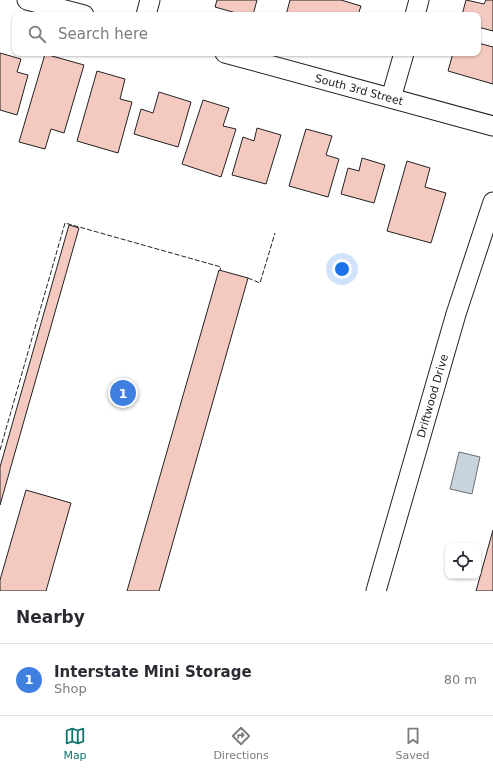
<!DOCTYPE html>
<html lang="en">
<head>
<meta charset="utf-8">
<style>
  :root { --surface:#fff; --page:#f2f2f3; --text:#2b2b33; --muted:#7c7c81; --line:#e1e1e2; --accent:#0f766e }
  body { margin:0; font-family:"DejaVu Sans",sans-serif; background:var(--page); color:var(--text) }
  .controls { position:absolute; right:12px; bottom:12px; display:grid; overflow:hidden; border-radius:8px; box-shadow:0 1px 3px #0004 }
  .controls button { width:36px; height:36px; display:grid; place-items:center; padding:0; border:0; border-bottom:1px solid var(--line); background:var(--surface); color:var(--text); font:20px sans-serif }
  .you { position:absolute; left:342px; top:269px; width:14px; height:14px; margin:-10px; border:3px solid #fff; border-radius:50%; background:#1a73e8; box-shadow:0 0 0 6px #1a73e833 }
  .badge { display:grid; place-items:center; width:26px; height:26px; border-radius:50%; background:var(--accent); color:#fff; font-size:13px; font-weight:700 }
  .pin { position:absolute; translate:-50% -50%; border:2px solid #fff; box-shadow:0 1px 4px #0006 }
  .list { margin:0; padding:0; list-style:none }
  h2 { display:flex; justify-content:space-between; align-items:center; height:52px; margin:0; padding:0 16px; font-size:17px }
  h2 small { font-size:13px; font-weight:400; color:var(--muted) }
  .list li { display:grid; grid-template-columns:26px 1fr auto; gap:12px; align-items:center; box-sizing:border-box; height:72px; padding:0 16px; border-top:1px solid var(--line) }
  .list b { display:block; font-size:15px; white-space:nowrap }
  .list p { margin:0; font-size:13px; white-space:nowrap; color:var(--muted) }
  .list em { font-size:13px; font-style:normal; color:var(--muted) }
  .icon { flex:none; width:22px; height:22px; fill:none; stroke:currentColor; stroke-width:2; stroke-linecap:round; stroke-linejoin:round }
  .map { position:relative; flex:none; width:493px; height:591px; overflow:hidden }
  .search { position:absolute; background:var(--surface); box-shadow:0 1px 3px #0004; left:12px; right:12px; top:12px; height:44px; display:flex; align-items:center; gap:10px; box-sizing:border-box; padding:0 14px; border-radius:8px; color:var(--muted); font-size:15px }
  .sheet { height:124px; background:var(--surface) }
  nav { display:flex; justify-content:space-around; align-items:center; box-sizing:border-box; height:56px; border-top:1px solid var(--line); background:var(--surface); font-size:11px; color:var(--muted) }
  nav a { display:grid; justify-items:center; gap:2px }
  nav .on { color:var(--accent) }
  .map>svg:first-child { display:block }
  .water { fill:#c7d3dd; stroke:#6f6f6f }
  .building { fill:#f3c9c0; stroke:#222 }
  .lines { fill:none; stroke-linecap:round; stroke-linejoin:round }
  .minor-casing { stroke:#222; stroke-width:21 }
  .minor { stroke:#fff; stroke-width:19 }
  .fence { stroke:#222; stroke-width:1; stroke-dasharray:5 2; stroke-linecap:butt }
  .labels { text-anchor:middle; stroke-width:3; stroke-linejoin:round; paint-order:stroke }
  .street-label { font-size:11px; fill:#222; stroke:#fff }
</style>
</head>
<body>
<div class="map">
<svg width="493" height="591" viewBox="0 0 493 591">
  <rect width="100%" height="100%" fill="#fff"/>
  <!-- water -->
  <path class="water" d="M 459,452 L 480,457 L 472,494 L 450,489 Z"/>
  <!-- building -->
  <g class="building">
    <path d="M 217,0 L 257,0 L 253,15 L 243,15 L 215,7 Z"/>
    <path d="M 290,0 L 341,0 L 361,6 L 358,15 L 286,15 Z"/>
    <path d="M 466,0 L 484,4 L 486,0 L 493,0 L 493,31 L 478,27 L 478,15 L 462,15 Z"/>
    <path d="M 478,43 L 493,47 L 493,84 L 448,71 L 453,53 L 478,53 Z"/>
    <path d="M 0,53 L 21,59 L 17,72 L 28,75 L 17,115 L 0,110 Z"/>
    <path d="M 45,54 L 84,65 L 64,133 L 51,129 L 45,149 L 19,142 Z"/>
    <path d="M 97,71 L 125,79 L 120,99 L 132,102 L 118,153 L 77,141 Z"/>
    <path d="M 159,92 L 191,102 L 178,147 L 134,134 L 141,109 L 153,113 Z"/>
    <path d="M 203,100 L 229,108 L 223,126 L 236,129 L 221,177 L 182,164 Z"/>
    <path d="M 257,128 L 281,135 L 266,184 L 232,175 L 243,137 L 254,141 Z"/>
    <path d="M 306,129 L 332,136 L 326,155 L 339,159 L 328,197 L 289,186 Z"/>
    <path d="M 362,158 L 385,165 L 374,203 L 341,194 L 348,168 L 359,171 Z"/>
    <path d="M 407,161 L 430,168 L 425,187 L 446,193 L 431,243 L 387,231 Z"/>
    <path d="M 69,225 L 79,228 L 0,505 L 0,467 Z"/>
    <path d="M 219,270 L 248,278 L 159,591 L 127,591 Z"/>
    <path d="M 26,490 L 71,503 L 46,591 L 0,591 L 0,580 Z"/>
    <path d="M 493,530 L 493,591 L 476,591 Z"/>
  </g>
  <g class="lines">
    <defs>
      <g id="minor">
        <path d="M 27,0 L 84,15"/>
        <path d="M 146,15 L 150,0"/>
        <path d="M 415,15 L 419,0"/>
        <path id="s1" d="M 225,53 L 493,126"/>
        <path d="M 391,98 L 404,53"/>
        <path id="s2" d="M 376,591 L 456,314 L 493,202"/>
      </g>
    </defs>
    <!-- minor casing -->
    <use href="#minor" class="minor-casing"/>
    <!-- minor -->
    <use href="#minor" class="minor"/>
    <!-- fence -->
    <g class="fence">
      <path d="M 248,278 L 260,283 L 275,233"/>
      <path d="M 0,450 L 65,223 L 221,267 L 220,270"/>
    </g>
  </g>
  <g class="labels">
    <!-- street labels -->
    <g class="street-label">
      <text dy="4" stroke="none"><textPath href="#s1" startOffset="139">South 3rd Street</textPath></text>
      <text dy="4" stroke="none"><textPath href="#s2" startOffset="203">Driftwood Drive</textPath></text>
    </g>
  </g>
</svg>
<div class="controls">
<button><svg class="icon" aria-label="locate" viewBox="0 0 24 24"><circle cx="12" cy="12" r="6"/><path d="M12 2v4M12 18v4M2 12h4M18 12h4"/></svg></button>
</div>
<div class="you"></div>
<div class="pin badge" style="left:123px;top:393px;background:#3f7fe0">1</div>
<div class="search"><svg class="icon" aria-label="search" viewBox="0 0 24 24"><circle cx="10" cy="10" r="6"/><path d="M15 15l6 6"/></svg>Search here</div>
</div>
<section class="sheet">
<h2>Nearby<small></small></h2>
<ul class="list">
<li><span class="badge" style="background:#3f7fe0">1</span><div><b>Interstate Mini Storage</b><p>Shop</p></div><em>80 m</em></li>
</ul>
</section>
<nav>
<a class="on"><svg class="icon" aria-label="map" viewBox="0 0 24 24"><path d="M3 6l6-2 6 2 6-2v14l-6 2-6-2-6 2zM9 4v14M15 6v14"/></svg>Map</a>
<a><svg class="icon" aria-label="directions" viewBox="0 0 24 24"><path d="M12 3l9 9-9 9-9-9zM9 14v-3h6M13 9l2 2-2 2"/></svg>Directions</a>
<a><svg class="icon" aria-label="saved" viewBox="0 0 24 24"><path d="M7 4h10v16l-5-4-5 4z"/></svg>Saved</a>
</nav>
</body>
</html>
